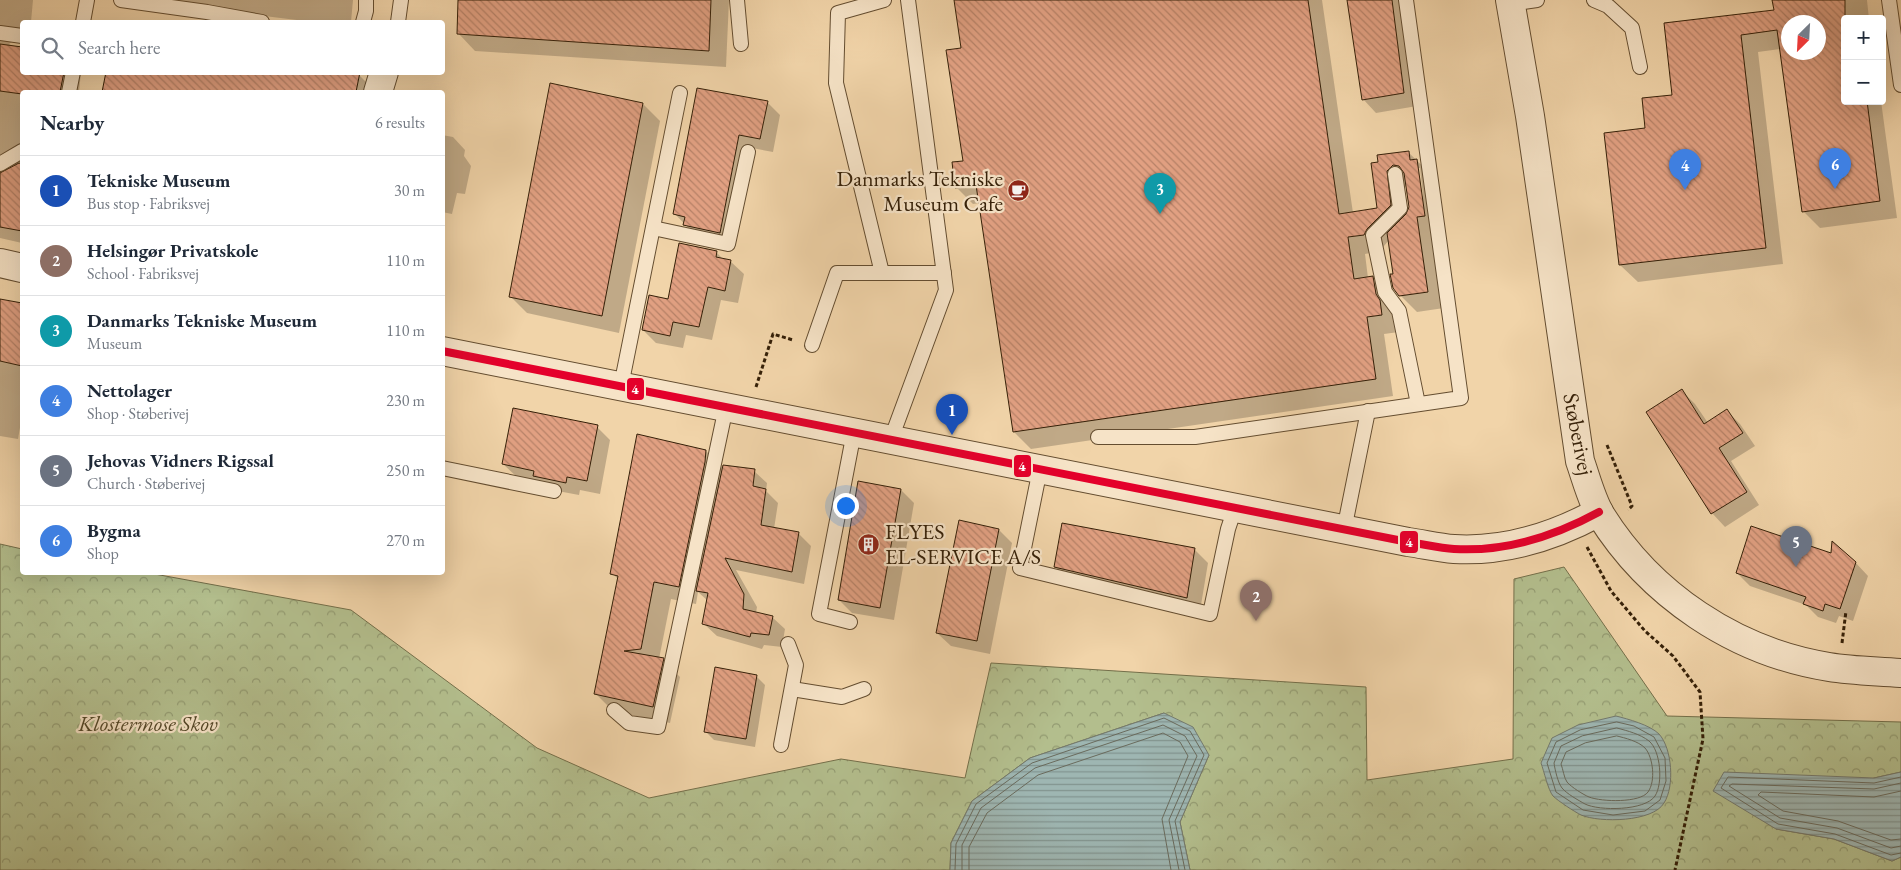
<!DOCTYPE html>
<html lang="en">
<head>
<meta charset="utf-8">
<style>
  :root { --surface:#fff; --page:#f2f2f3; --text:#1f2937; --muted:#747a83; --line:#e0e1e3; --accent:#1a73e8 }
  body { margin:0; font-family:"EB Garamond",serif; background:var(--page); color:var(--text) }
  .controls { position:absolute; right:15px; top:15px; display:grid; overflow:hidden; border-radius:5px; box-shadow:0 5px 20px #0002 }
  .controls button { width:45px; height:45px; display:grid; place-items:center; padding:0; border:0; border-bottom:1px solid var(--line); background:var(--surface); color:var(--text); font:25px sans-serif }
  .compass { position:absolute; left:1781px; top:15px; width:45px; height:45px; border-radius:50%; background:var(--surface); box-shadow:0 5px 20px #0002; rotate:204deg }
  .you { position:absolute; left:845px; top:505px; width:18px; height:18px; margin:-12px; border:4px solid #fff; border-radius:50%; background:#1a73e8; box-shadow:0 0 0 8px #1a73e833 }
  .badge { display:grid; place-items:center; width:32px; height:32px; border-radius:50%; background:var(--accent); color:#fff; font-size:16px; font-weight:700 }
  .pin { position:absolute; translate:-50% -41px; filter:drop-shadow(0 1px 2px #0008) }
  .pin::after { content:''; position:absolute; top:26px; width:18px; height:15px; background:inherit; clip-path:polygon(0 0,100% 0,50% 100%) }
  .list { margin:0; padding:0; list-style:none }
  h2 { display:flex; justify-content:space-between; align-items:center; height:65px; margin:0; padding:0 20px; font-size:21px }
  h2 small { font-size:16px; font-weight:400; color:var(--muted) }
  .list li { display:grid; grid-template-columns:32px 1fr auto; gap:15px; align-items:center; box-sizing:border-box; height:70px; padding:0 20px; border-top:1px solid var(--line) }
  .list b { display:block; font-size:19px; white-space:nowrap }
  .list p { margin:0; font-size:16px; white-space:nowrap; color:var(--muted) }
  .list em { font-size:16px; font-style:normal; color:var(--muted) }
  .icon { flex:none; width:28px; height:28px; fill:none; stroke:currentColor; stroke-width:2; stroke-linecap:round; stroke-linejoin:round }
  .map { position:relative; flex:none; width:1901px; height:870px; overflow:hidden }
  .search { position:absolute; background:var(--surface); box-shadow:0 5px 20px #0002; left:20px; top:20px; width:425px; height:55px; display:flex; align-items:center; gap:12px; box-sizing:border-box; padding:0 18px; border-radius:5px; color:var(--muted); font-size:19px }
  .panel { position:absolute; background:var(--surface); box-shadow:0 5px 20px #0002; left:20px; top:90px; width:425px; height:485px; border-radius:5px }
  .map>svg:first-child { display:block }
  .forest { fill:url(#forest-crowns); stroke:#746f4a }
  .water { fill:url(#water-rules); stroke:#747a6e }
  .shadow { fill:#0003; fill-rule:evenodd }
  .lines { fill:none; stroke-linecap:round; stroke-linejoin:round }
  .shore { stroke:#6a6b5d; stroke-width:1 }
  .building { fill:url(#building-back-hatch); stroke:#352008; fill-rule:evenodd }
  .lane-casing { stroke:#644d30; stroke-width:16 }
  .street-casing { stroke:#644d30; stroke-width:30 }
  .path { stroke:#352008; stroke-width:3; stroke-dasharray:4 2.5; stroke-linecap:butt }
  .lane { stroke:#f6e3c7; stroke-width:14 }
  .street { stroke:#f6e3c7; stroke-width:28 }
  .bus-1-casing { stroke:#f6e3c7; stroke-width:11 }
  .bus-1 { stroke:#e4002b; stroke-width:8 }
  .labels { text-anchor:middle; stroke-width:4.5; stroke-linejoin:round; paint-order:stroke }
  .poi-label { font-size:22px; fill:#352008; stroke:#f6e3c7; text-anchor:end }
  .street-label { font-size:22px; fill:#352008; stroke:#f6e3c7 }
  .park-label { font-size:22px; font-style:italic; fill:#544829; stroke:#f6e3c7 }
  .line-badge { stroke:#f6e3c7; stroke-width:2 }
  .badge-label { font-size:14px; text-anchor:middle; font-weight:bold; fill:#fff }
</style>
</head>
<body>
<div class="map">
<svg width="1901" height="870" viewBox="0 0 1901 870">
  <defs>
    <pattern id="forest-crowns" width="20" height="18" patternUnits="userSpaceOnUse" patternTransform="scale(1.25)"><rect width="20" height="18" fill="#b3be8d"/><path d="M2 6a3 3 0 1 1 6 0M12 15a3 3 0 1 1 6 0" fill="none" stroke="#929a71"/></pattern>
    <pattern id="water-rules" width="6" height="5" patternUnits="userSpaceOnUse" patternTransform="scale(1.25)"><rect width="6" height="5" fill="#9eb6b2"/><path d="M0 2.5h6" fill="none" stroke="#82948f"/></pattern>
    <pattern id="building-back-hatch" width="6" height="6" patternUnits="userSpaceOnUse" patternTransform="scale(1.25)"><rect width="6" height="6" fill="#e1a082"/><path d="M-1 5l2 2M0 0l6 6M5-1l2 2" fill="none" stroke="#b78268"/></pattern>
  </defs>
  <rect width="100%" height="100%" fill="#f1d4a9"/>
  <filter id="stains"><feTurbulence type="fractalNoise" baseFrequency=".004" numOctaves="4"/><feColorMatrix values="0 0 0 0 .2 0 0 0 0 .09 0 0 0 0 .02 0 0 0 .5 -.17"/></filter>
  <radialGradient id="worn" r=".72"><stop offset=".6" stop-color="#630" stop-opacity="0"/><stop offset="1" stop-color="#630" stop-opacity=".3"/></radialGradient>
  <!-- forest -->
  <path class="forest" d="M 0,544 L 22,549 L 22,572 L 149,573 L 351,610 L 537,748 L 649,798 L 841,759 L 965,778 L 991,663 L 1366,687 L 1367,780 L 1513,759 L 1514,579 L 1564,567 L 1667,716 L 1901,722 L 1901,772 L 1874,778 L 1776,829 L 1834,839 L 1892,861 L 1901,857 L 1901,870 L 1190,870 L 1180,822 L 1209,755 L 1164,713 L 1030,758 L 972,801 L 951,843 L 950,870 L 0,870 Z"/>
  <!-- water -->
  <g class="water">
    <path d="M 1164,713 L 1193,727 L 1209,755 L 1180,822 L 1190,870 L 950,870 L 951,843 L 972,801 L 1030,758 Z"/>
    <path d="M 1616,716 C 1628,719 1650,725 1659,734 C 1672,748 1675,786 1664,803 C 1653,822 1600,823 1581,815 C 1575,812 1558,801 1553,796 C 1548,790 1544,771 1541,763 L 1552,738 L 1578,725 Z"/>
    <path d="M 1724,772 L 1874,778 L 1901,772 L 1901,857 L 1892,861 L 1834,839 L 1776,829 L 1713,791 Z"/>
  </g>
  <!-- shadow -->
  <g class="shadow">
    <path d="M 0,0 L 33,0 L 31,22 L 22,22 L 22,41 L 13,41 L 9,44 L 14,47 L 22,48 L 22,72 L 81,72 L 79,92 L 22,92 L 21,165 L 22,165 L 22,243 L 0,238 Z"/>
    <path d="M 136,0 L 353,0 L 351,22 L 313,22 Z"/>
    <path d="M 459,0 L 729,0 L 726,67 L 475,51 L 458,33 Z"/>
    <path d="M 955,0 L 1322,0 L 1353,213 L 1378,209 L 1380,163 L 1408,152 L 1434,177 L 1444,308 L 1417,312 L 1400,295 L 1389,240 L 1384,246 L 1381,251 L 1365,254 L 1368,278 L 1372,278 L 1389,295 L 1399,332 L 1384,334 L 1393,396 L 1031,449 L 1014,432 L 980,203 L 973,204 L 956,187 L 964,162 L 963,49 ZM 1417,168 L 1420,168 L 1423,196 L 1421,197 ZM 1407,185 L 1410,207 L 1407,217 L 1403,189 Z"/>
    <path d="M 1348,0 L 1400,0 L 1417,106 L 1376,113 L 1363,99 Z"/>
    <path d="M 1774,0 L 1867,0 L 1869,19 L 1845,19 L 1845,101 L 1881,101 L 1897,218 L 1820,228 L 1803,211 L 1780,49 L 1758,52 L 1783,264 L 1638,282 L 1620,265 L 1647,129 L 1673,96 L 1665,24 L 1775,11 ZM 1788,22 L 1818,22 L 1818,52 L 1788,52 Z"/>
    <path d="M 107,72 L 359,75 L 376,92 L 103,92 Z"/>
    <path d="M 551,85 L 643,104 L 660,121 L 619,333 L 527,313 L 510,296 Z"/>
    <path d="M 698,89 L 767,102 L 780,115 L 773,152 L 752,148 L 733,246 L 698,238 L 675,214 Z"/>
    <path d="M 442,135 L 453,137 L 465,150 L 464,156 L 471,166 L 465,194 L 457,193 L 452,214 L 442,212 Z"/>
    <path d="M 716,252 L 724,260 L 730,261 L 744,274 L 738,303 L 721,300 L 712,340 L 686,335 L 683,348 L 656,343 L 643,330 Z"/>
    <path d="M 0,300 L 22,305 L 22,416 L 18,439 L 0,436 Z"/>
    <path d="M 1682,391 L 1695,404 L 1708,423 L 1727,411 L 1740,424 L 1755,446 L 1731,461 L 1759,505 L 1725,527 L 1712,513 Z"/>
    <path d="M 597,427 L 610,440 L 600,494 L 580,490 L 579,495 L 547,489 L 517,477 L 503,464 Z"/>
    <path d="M 706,451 L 723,468 L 754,471 L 767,483 L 766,491 L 778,503 L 774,529 L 799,534 L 811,546 L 804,584 L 736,570 L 757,607 L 756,613 L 772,617 L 785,629 L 782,647 L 764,645 L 762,649 L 717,636 L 704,624 L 708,601 L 698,592 L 696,604 L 671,599 L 659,659 L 663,660 L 680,677 L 670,723 L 613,711 L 596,694 L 619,580 L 612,573 Z"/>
    <path d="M 901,490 L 914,503 L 894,620 L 852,613 L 839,600 Z"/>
    <path d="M 999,530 L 1012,543 L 990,654 L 951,646 L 937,633 Z"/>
    <path d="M 1194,549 L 1208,563 L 1200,611 L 1068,580 L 1055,567 Z"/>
    <path d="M 1855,562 L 1868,576 L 1853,621 L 1839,616 L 1836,623 L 1818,617 L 1806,605 L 1750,586 L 1737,573 Z"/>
    <path d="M 756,676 L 765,685 L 755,747 L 714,740 L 706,732 Z"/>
  </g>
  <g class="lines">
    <!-- shore -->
    <g class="shore">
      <path d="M 1617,722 L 1634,726 L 1654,737 L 1665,758 L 1666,781 L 1660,800 L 1645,811 L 1613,815 L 1583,810 L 1556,792 L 1547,763 L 1556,742 L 1580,730 Z"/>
      <path d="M 1617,728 C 1628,731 1640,734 1649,741 C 1661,751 1663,784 1655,796 C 1645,811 1599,811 1585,804 C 1578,800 1567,794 1562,788 C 1558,783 1555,770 1554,763 L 1561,746 L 1582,736 Z"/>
      <path d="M 1617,736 C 1625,738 1638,741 1645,748 C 1653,757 1656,781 1648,792 C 1640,803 1602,802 1589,797 C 1584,795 1571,787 1567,782 C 1564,778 1563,769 1561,764 L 1566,752 L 1585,743 Z"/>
      <path d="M 1901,777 L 1874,783 L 1728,777 L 1721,788 L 1778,824 L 1835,834 L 1891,855 L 1901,853"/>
      <path d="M 1901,783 L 1874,789 L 1732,784 L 1729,786 L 1780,818 L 1837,828 L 1891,848 L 1901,846"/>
      <path d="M 1901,791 L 1874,797 L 1761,792 L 1758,795 L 1783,811 L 1838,821 L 1891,840 L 1901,839"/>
      <path d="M 955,870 L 956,844 L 976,804 L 1032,763 L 1164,718 L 1190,731 L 1204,755 L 1175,821 L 1185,870"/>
      <path d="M 962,870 L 962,845 L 981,808 L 1035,768 L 1163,725 L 1185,736 L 1197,756 L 1169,820 L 1179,870"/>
      <path d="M 969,870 L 969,847 L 987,813 L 1038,775 L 1163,733 L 1180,742 L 1188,756 L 1162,819 L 1171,870"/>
    </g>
  </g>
  <!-- building -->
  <g class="building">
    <path d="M 458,0 L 711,0 L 709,51 L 457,34 Z"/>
    <path d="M 954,0 L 1308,0 L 1339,214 L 1377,208 L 1371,163 L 1378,162 L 1377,155 L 1409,151 L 1410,160 L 1417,159 L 1425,216 L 1417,217 L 1428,292 L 1399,296 L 1393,288 L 1390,274 L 1393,274 L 1387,233 L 1406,214 L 1409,207 L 1404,173 L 1399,166 L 1393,165 L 1387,171 L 1391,205 L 1367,229 L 1364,235 L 1348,237 L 1354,279 L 1373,276 L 1376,294 L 1380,300 L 1382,315 L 1367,317 L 1376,379 L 1013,432 L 976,185 L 955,188 L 952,162 L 963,161 L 946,50 L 961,48 Z"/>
    <path d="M 1347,0 L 1392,0 L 1404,93 L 1362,100 Z"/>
    <path d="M 1772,0 L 1845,0 L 1845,101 L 1867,101 L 1880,201 L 1802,212 L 1777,30 L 1741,35 L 1766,248 L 1619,265 L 1604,133 L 1645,128 L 1642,98 L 1672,95 L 1664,23 L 1774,10 ZM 1788,22 L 1818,22 L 1818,52 L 1788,52 Z"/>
    <path d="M 0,44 L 22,47 L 22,72 L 64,72 L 60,92 L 22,94 L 0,91 Z"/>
    <path d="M 106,72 L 360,72 L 356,92 L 102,92 Z"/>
    <path d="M 550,83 L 643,103 L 602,316 L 509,297 Z"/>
    <path d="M 697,88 L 768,101 L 760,139 L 739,135 L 720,233 L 683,225 L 685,217 L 673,214 Z"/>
    <path d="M 19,163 L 22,164 L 22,231 L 0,227 L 0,173 Z"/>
    <path d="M 679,243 L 717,251 L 716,257 L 731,260 L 725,291 L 708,287 L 699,327 L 673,322 L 670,336 L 642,330 L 649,295 L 668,299 Z"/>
    <path d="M 0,299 L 22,303 L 22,366 L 0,361 Z"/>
    <path d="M 1682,389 L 1704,424 L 1727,409 L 1743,433 L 1719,448 L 1747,492 L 1711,514 L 1646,412 Z"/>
    <path d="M 513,408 L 598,425 L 587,481 L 567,477 L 566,483 L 533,476 L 534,471 L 502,464 Z"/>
    <path d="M 637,434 L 706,450 L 705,462 L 679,587 L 654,582 L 641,649 L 624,651 L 664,658 L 653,707 L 594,694 L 618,576 L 610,574 Z"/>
    <path d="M 723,465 L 755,469 L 753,486 L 766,489 L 761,525 L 799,532 L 792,572 L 725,558 L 744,594 L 743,609 L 773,616 L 769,635 L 751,633 L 750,637 L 702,624 L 708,593 L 696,591 Z"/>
    <path d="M 858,481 L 901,489 L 880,608 L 838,600 Z"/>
    <path d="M 959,520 L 999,529 L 977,641 L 936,633 Z"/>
    <path d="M 1062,523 L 1195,548 L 1187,598 L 1054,567 Z"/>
    <path d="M 1751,526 L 1831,553 L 1832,541 L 1856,562 L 1840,609 L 1825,604 L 1823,611 L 1803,604 L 1806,597 L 1736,573 Z"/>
    <path d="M 715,667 L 757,675 L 746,739 L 704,732 Z"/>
  </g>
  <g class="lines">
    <defs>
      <g id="lane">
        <path d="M 121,0 L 207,12 L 262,22"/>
        <path d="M 737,0 L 741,44"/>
        <path d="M 1594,0 L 1608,6 L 1632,28 L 1640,67"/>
        <path d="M 1889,0 L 1901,85"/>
        <path d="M 1510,4 L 1537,0"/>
        <path d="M 83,22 L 87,0"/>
        <path d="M 363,22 L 366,11 L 366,0"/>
        <path d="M 398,22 L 401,0"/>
        <path d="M 0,33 L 22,36"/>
        <path d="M 69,92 L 73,72"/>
        <path d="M 0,164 L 22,151"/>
        <path d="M 1395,174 L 1400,208 L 1373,235 L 1385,292 L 1399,311 L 1418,404"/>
        <path d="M 653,228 L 728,244 L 748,152"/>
        <path d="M 882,273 L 836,83 L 838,13 L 884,0"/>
        <path d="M 812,345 L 837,273 L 944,273"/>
        <path d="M 621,386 L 680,93"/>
        <path d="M 1098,437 L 1195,437 L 1461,398 L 1406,0"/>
        <path d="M 891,439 L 946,290 L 908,0"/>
        <path d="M 442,468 L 554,491"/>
        <path d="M 1040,469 L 1020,568 L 1210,614 L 1228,529 L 1235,508"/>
        <path d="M 1344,530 L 1368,411"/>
        <path d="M 850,622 L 819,614 L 854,432"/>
        <path d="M 792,689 L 842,697 L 864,689"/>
        <path d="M 614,710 L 629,723 L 658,727 L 726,407"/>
        <path d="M 781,745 L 796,665 L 788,644"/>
      </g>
      <g id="street">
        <path d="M 1510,0 L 1530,116 L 1580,461 C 1586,478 1591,498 1600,514 C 1650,595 1735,652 1829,667 C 1853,671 1877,671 1901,673"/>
        <path d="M 378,92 L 384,72"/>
        <path d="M 0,263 L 22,268"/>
        <path d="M 442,351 L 1408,542 C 1423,544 1439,548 1454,549 C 1505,552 1555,536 1599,512"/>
      </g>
    </defs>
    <!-- lane casing -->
    <use href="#lane" class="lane-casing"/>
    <!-- street casing -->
    <use href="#street" class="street-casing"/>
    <!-- path -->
    <g class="path">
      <path d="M 756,387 L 773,334 L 793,340"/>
      <path d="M 1607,445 L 1632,506 L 1628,510"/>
      <path d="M 1587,547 L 1611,591 L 1645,631 L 1673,656 L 1700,692 L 1703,739 L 1675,870"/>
      <path d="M 1842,643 L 1846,611"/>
    </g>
    <!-- lane -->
    <use href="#lane" class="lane"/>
    <!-- street -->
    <use href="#street" class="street"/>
    <defs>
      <path id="bus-1" d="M 442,351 L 1408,542 C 1423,544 1439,548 1454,549 C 1505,552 1555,536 1599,512"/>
    </defs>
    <!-- bus-1 casing -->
    <use href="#bus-1" class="bus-1-casing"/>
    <!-- bus-1 -->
    <use href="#bus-1" class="bus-1"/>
  </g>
  <!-- icons -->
  <defs>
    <symbol id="cafe-disc" viewBox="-11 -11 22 22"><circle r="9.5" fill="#8f2418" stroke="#f6e3c7"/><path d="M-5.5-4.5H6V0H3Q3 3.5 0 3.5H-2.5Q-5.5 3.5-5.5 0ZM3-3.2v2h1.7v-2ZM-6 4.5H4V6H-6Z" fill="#fff"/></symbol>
    <symbol id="building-disc" viewBox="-11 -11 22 22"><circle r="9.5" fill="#8f2418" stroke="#f6e3c7"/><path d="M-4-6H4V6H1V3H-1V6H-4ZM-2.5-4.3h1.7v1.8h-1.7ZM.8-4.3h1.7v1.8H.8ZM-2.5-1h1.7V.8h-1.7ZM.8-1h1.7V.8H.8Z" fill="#fff"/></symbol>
  </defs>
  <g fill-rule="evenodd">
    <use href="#cafe-disc" x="1006" y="178" width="25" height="25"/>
    <use href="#building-disc" x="856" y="532" width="25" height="25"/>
  </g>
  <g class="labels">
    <!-- poi labels -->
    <g class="poi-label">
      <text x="1003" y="186">Danmarks Tekniske<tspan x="1003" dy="25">Museum Cafe</tspan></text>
      <text x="885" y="539" text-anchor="start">FLYES<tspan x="885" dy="25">EL-SERVICE A/S</tspan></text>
    </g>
    <!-- street labels -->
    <g class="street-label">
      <text transform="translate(1579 434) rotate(79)" y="8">Støberivej</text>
    </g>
    <!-- park labels -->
    <g class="park-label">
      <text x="148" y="731">Klostermose Skov</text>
    </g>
  </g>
  <g class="line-badge">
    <rect x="626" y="377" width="19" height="24" rx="5" fill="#e4002b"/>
    <rect x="1013" y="454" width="19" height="24" rx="5" fill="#e4002b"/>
    <rect x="1399" y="530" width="20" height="24" rx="5" fill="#e4002b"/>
  </g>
  <g class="badge-label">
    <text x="635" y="394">4</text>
    <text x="1022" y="471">4</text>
    <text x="1409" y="547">4</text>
  </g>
  <rect width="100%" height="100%" filter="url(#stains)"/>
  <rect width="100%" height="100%" fill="url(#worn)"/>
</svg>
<div class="controls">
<button>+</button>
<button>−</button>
</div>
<svg class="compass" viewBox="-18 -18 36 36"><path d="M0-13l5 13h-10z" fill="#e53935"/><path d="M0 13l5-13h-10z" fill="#747a83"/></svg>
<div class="you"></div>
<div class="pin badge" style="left:952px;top:435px;background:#1a4fb4">1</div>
<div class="pin badge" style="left:1256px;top:621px;background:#8d6e63">2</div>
<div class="pin badge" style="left:1160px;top:214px;background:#0f9aa8">3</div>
<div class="pin badge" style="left:1685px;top:190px;background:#3f7fe0">4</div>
<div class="pin badge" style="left:1796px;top:567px;background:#6b7280">5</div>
<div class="pin badge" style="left:1835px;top:189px;background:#3f7fe0">6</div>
<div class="search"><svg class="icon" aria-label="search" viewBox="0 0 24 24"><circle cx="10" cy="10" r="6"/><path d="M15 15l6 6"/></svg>Search here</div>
<section class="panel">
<h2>Nearby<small>6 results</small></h2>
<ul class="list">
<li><span class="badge" style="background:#1a4fb4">1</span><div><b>Tekniske Museum</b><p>Bus stop · Fabriksvej</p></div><em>30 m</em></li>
<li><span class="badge" style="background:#8d6e63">2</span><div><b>Helsingør Privatskole</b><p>School · Fabriksvej</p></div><em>110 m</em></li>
<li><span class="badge" style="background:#0f9aa8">3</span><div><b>Danmarks Tekniske Museum</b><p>Museum</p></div><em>110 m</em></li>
<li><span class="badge" style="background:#3f7fe0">4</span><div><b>Nettolager</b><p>Shop · Støberivej</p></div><em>230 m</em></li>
<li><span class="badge" style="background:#6b7280">5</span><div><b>Jehovas Vidners Rigssal</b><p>Church · Støberivej</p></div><em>250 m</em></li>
<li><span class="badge" style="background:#3f7fe0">6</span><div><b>Bygma</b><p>Shop</p></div><em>270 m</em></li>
</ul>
</section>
</div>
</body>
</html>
